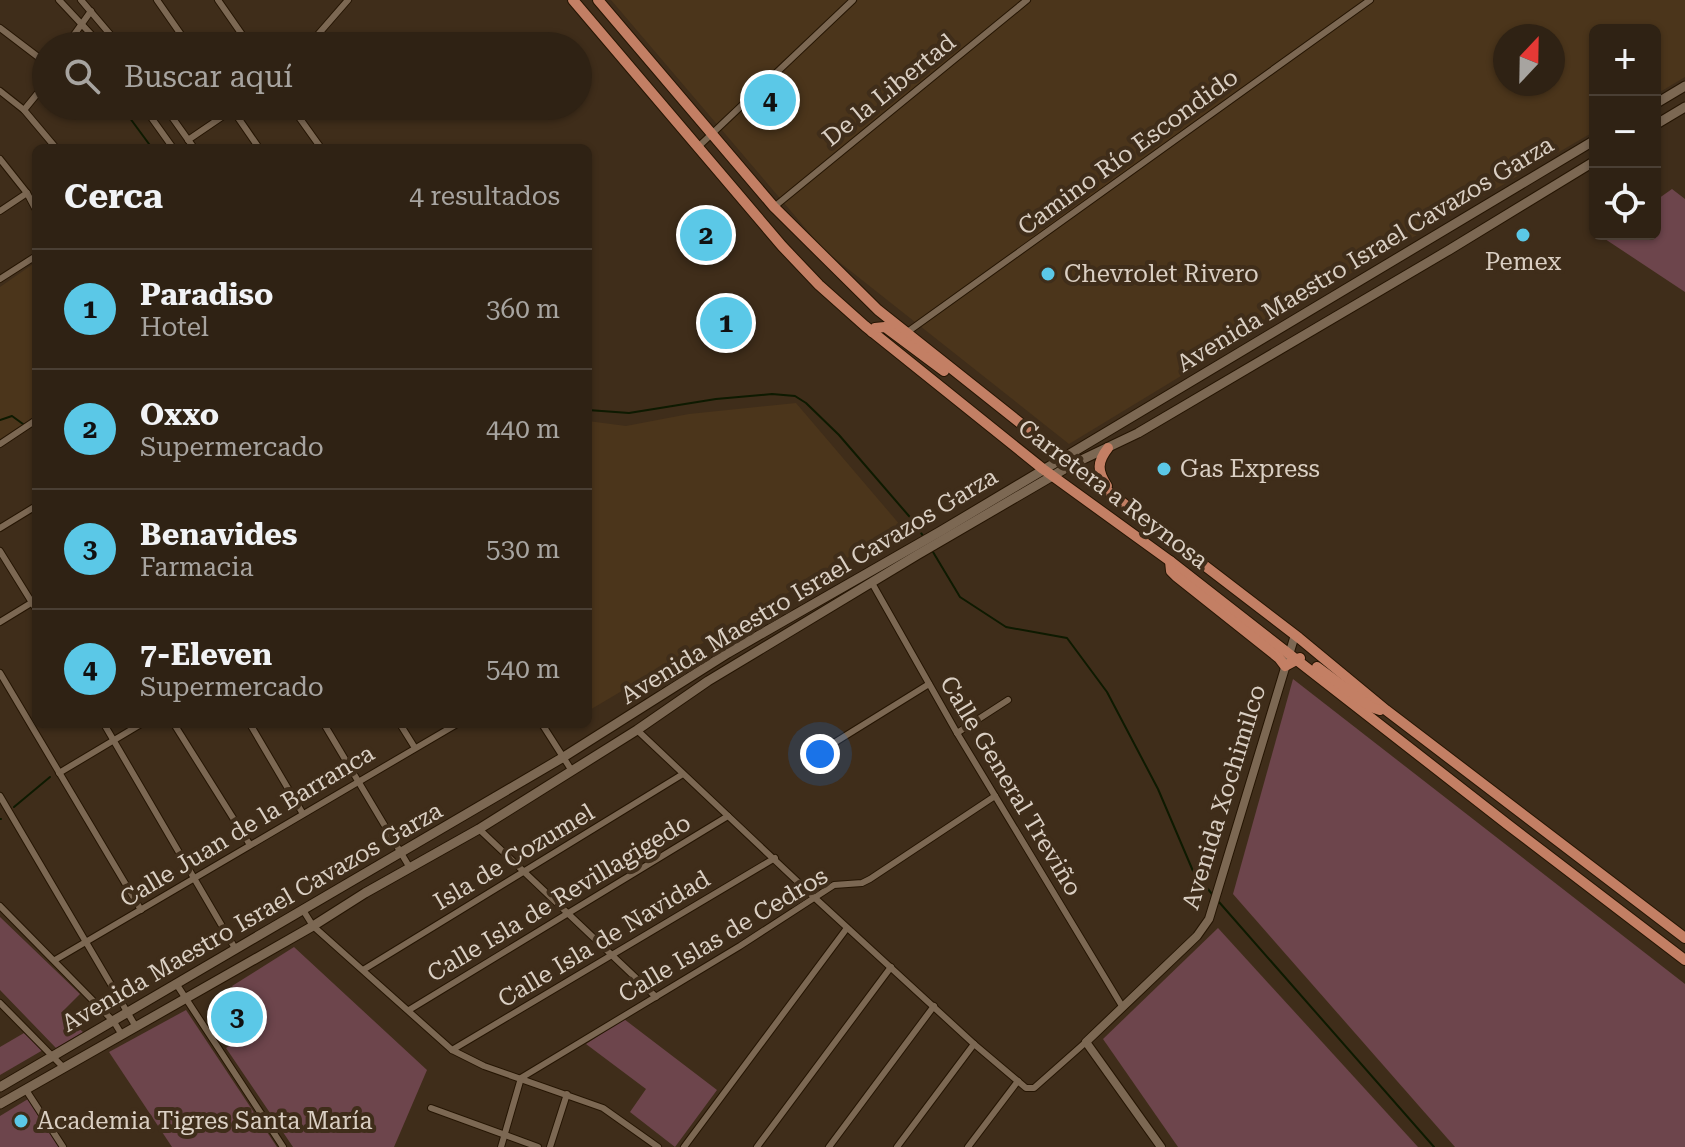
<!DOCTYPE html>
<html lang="es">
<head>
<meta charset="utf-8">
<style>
  :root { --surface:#2f2214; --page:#372a1d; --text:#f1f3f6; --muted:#a7a4a0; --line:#4a3f34; --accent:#5bc8e7 }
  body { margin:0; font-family:"Roboto Serif",serif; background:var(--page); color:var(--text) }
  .controls { position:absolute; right:24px; top:24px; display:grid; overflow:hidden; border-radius:12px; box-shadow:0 2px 6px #0004 }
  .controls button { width:72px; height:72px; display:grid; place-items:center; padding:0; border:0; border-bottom:2px solid var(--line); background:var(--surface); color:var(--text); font:40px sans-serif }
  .compass { position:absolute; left:1493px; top:24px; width:72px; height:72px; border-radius:50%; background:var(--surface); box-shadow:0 2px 6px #0004; rotate:22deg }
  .you { position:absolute; left:820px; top:754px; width:28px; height:28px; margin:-20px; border:6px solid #fff; border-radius:50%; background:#1a73e8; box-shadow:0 0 0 12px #1a73e833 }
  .badge { display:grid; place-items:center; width:52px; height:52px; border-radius:50%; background:var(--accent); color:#111; font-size:26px; font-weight:700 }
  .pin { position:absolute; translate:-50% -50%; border:4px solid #fff; box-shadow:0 2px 8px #0006 }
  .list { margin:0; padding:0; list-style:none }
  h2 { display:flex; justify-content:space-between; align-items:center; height:104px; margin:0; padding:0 32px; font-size:34px }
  h2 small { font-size:26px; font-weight:400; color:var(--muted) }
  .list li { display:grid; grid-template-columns:52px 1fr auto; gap:24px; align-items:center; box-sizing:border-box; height:120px; padding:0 32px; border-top:2px solid var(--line) }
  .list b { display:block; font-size:30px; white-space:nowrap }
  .list p { margin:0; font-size:26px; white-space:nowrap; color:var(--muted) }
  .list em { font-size:26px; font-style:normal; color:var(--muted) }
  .icon { flex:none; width:44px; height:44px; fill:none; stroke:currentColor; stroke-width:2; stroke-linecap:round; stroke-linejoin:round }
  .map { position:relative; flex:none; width:1685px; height:1147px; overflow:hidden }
  .search { position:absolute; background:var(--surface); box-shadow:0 2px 6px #0004; left:32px; top:32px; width:560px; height:88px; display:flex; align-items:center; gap:20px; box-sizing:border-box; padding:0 28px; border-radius:44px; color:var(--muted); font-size:30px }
  .panel { position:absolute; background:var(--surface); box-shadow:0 2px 6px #0004; left:32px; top:144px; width:560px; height:584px; border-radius:12px }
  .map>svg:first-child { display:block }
  .built { fill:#4b351b; fill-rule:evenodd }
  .green { fill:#6d454c }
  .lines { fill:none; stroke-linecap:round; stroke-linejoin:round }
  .stream { stroke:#0e1a01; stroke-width:2 }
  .minor-casing { stroke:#251503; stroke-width:8 }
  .tertiary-casing { stroke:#251503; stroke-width:10 }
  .secondary-casing { stroke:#251503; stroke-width:11 }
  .primary-casing { stroke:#251503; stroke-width:12 }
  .minor { stroke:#7c6853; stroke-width:6 }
  .tertiary { stroke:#7c6853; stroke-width:8 }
  .secondary { stroke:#7c6853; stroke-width:9 }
  .primary { stroke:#c37f64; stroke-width:10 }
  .poi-dot { fill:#5bc8e7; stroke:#3f2d1a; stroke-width:3 }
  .labels { text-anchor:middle; stroke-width:8; stroke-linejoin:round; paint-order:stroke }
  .street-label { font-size:24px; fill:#dacfc3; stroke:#3f2d1a }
  .poi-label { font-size:24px; fill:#dacfc3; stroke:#3f2d1a; text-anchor:start }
</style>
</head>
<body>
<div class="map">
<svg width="1685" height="1147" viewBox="0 0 1685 1147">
  <rect width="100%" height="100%" fill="#3f2d1a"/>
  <!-- built -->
  <g class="built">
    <path d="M 611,0 L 1685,0 L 1685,77 L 1655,95 L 1655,30 L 1595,30 L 1595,131 L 1321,291 L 1069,444 L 824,250 ZM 1505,36 L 1553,36 L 1553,84 L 1505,84 Z"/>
    <path d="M 36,262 L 36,415 L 0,440 L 0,287 Z"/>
    <path d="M 796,403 L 901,526 L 588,711 L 588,421 L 626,426 L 689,414 Z"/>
  </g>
  <!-- green -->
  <g class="green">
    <path d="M 1672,189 L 1685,199 L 1685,292 L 1602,237 L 1607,234 L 1655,234 L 1655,201 Z"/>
    <path d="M 1293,679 L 1685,984 L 1685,1147 L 1455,1147 L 1233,894 Z"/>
    <path d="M 0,917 L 80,994 L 61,1013 L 83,1032 L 56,1048 L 0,990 Z"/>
    <path d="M 1218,928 L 1418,1147 L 1178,1147 L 1103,1039 Z"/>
    <path d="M 294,947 L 427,1070 L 394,1147 L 293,1147 L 226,1048 L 257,1027 L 232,986 Z"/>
    <path d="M 186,1010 L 277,1147 L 172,1147 L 109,1052 Z"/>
    <path d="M 624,1019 L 717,1090 L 675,1147 L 630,1112 L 646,1089 L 586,1044 Z"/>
    <path d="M 24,1033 L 43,1050 L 0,1075 L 0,1047 Z"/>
    <path d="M 28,1099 L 59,1147 L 0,1147 L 0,1116 Z"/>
  </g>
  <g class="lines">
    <!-- stream -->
    <g class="stream">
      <path d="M 121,106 L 152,148"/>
      <path d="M 588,410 L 629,413 L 716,399 L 772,394 L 795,396 L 806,403 L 839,435 L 915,523 L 923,536"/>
      <path d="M 0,420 L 12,416 L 23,424"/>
      <path d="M 933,552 L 960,597 L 1006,627 L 1067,638 L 1107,692 L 1158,789 L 1193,871 L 1212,894"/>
      <path d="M 14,807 L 50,777"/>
      <path d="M 0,819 L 1,819"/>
      <path d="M 1219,902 L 1434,1147"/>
    </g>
    <defs>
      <g id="minor">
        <path d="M 59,0 L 102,46"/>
        <path d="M 81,0 L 120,46"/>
        <path d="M 157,0 L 189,46"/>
        <path d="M 218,0 L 250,46"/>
        <path d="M 0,28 L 46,63"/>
        <path d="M 66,46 L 91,11"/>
        <path d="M 308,46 L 348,0"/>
        <path d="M 0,91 L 24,110 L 56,148"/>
        <path d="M 143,106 L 173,148"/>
        <path d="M 164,106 L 194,148"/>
        <path d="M 230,106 L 259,148"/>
        <path d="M 291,106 L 321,148"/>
        <path d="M 24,110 L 46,83"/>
        <path d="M 188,140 L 238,106"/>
        <path d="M 698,147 L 853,0"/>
        <path d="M 0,159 L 27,193 L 36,210"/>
        <path d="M 774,207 L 1027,0"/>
        <path d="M 0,211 L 27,193"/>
        <path d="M 0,279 L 36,256"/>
        <path d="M 906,333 L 1370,0"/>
        <path d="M 0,444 L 36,420"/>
        <path d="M 0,528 L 36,506"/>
        <path d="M 0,551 L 36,609"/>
        <path d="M 872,583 L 957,733 L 1122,1006"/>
        <path d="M 0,622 L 36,600"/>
        <path d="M 0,673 L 141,910"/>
        <path d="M 104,724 L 236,950"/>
        <path d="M 174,724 L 250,845"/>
        <path d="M 250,724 L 303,814"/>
        <path d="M 324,724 L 410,868"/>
        <path d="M 400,724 L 415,748"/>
        <path d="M 542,724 L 572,771"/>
        <path d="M 637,730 L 816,899 L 974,1044 L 1026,1088 L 1034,1088 L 1086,1042"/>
        <path d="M 957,733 L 1008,700"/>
        <path d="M 821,751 L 929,684"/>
        <path d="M 59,773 L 141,724"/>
        <path d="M 0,796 L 136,1027"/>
        <path d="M 479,829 L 656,997"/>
        <path d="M 0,906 L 114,1022 L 122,1035"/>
        <path d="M 303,910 L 313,926 L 452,1050 L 484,1066 L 603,1108 L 658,1147"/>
        <path d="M 55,960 L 457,724"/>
        <path d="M 363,970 L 683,774"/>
        <path d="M 177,985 L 283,1147"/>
        <path d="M 0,1003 L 64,1068"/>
        <path d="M 409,1010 L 728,816"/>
        <path d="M 452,1050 L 775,858"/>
        <path d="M 26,1090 L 63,1147"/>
        <path d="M 431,1108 L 538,1147"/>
        <path d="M 501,1147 L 521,1078 L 740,946 L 834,885 L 862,883 L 870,879 L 995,796"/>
        <path d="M 550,1147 L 567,1094"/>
        <path d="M 684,1147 L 847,928"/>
        <path d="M 757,1147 L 891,967"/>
        <path d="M 829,1147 L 934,1006"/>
        <path d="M 897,1147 L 974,1044"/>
        <path d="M 968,1147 L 1018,1081"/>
      </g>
      <path id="tertiary" d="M 1161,1147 L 1086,1042 L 1197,936 L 1209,919 L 1295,635"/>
      <g id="secondary">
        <path d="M 1655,104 L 1685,86"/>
        <path d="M 1655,125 L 1685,107"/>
        <path d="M 0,1087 L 562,758 L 728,653 L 941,531 L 1595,140"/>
        <path d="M 0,1104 L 313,926 L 365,893 L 479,829 L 637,730 L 708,681 L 917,555 L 1073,464 L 1138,433 L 1449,250 L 1595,161"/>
      </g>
      <g id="primary">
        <path d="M 573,0 L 782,246 L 819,285 L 865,326 L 1043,469 L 1170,561 L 1507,824 L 1685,960"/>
        <path d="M 598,0 L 774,207 L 878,310 L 1063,457 L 1299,638 L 1386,710 L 1685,938"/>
        <path d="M 872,332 L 875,328 L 885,327 L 944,371"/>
        <path d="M 1107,486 C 1097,471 1097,462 1108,448"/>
        <path d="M 1170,561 L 1171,571 L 1176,576 L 1279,658 L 1285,666 L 1300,658"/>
        <path d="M 1317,667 L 1371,707 L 1380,710"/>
      </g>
    </defs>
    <!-- minor casing -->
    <use href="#minor" class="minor-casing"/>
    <!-- tertiary casing -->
    <use href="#tertiary" class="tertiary-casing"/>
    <!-- secondary casing -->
    <use href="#secondary" class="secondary-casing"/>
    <!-- primary casing -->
    <use href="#primary" class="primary-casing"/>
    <!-- minor -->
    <use href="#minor" class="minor"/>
    <!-- tertiary -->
    <use href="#tertiary" class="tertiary"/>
    <!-- secondary -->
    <use href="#secondary" class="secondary"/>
    <!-- primary -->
    <use href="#primary" class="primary"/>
  </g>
  <!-- markers -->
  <g class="poi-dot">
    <circle cx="1523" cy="235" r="8"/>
    <circle cx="1048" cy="274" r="8"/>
    <circle cx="1164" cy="469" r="8"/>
    <circle cx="21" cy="1121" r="8"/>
  </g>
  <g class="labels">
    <!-- street labels -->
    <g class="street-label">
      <text transform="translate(889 90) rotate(-39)" y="8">De la Libertad</text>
      <text transform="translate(1128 152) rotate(-36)" y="8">Camino Río Escondido</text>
      <text transform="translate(1365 254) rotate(-31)" y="8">Avenida Maestro Israel Cavazos Garza</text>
      <text transform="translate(1113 494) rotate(37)" y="8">Carretera a Reynosa</text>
      <text transform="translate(809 586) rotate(-31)" y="8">Avenida Maestro Israel Cavazos Garza</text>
      <text transform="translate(1011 786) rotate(59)" y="8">Calle General Treviño</text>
      <text transform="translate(1224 797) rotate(-73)" y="8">Avenida Xochimilco</text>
      <text transform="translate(247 826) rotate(-31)" y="8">Calle Juan de la Barranca</text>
      <text transform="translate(514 857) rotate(-31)" y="8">Isla de Cozumel</text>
      <text transform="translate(559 898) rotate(-31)" y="8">Calle Isla de Revillagigedo</text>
      <text transform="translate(252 917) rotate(-30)" y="8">Avenida Maestro Israel Cavazos Garza</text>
      <text transform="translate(723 935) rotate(-31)" y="8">Calle Islas de Cedros</text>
      <text transform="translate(604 939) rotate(-31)" y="8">Calle Isla de Navidad</text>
    </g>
    <!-- poi labels -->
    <g class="poi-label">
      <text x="1523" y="270" text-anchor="middle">Pemex</text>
      <text x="1064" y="282">Chevrolet Rivero</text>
      <text x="1180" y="477">Gas Express</text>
      <text x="37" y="1129">Academia Tigres Santa María</text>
    </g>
  </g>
</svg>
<div class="controls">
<button>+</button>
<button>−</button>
<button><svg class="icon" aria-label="locate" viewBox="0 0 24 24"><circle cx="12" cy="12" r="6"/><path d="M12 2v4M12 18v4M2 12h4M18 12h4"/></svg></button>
</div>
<svg class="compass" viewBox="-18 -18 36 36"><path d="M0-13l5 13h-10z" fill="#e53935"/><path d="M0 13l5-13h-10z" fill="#a7a4a0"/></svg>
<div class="you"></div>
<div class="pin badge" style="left:726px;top:323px">1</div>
<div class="pin badge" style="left:706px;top:235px">2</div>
<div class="pin badge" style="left:237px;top:1017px">3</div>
<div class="pin badge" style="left:770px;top:100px">4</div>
<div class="search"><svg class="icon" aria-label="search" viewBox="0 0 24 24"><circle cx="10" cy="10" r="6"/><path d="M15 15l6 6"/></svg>Buscar aquí</div>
<section class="panel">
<h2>Cerca<small>4 resultados</small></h2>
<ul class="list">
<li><span class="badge">1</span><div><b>Paradiso</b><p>Hotel</p></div><em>360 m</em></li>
<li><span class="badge">2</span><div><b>Oxxo</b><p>Supermercado</p></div><em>440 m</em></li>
<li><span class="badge">3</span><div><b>Benavides</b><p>Farmacia</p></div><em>530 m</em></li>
<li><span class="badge">4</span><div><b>7-Eleven</b><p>Supermercado</p></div><em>540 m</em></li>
</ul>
</section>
</div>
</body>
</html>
